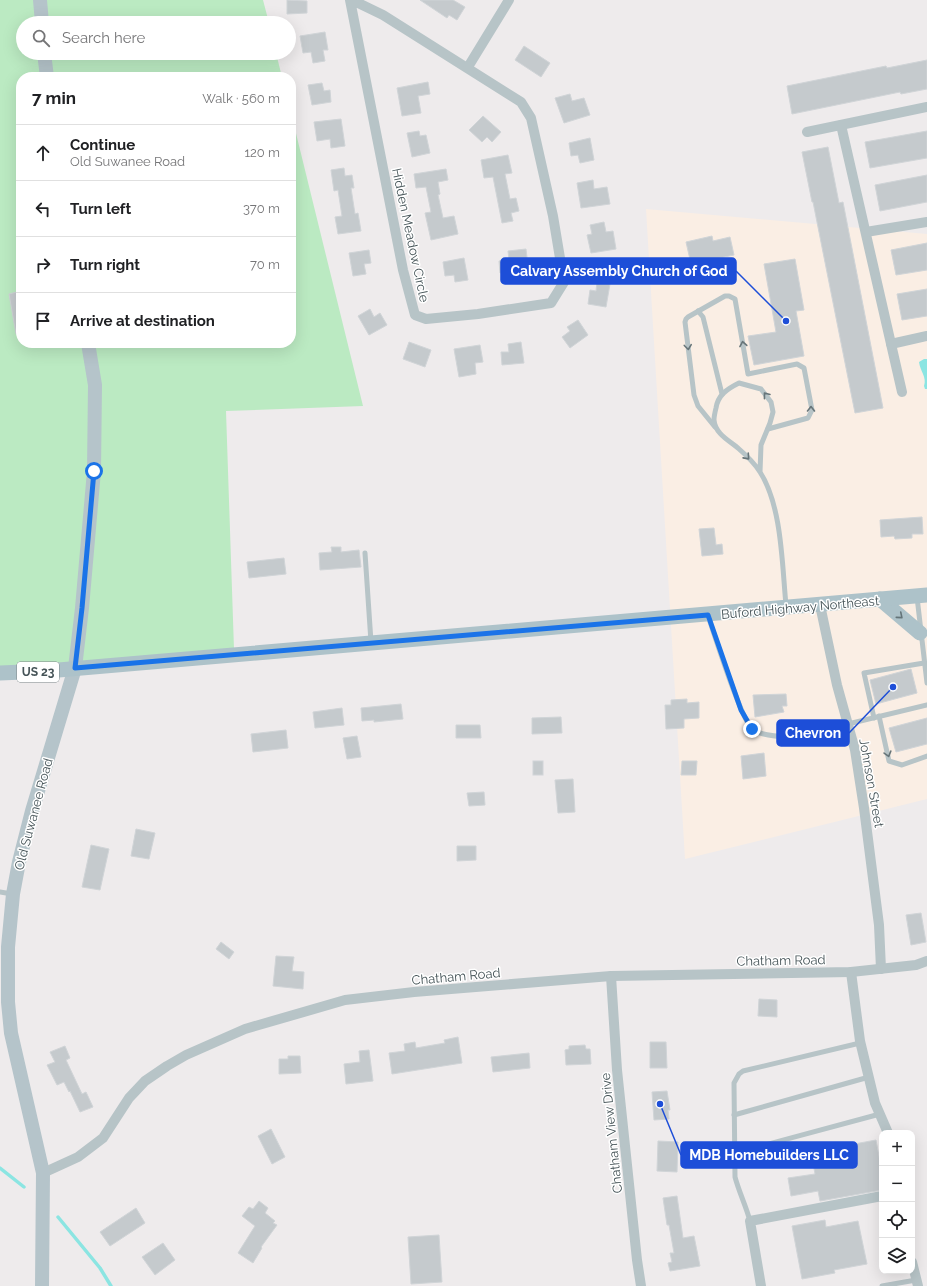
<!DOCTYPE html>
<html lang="en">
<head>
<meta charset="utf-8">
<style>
  :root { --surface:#fff; --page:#f2f2f2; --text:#202124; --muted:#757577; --line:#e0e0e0 }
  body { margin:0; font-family:Raleway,sans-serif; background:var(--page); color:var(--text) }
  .controls { position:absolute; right:12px; bottom:12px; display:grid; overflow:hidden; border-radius:8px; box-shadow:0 4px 16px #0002 }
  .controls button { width:36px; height:36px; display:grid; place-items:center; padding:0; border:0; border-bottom:1px solid var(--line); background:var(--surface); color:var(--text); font:20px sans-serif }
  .stop { position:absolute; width:12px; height:12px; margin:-9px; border:3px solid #1a73e8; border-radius:50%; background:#fff }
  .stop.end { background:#1a73e8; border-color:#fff; box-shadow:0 1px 4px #0008 }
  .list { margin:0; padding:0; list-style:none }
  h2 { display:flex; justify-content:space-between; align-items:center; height:52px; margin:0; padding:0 16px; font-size:17px }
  h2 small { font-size:13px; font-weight:400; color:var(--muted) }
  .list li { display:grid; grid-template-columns:26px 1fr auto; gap:12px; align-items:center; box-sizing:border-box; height:56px; padding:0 16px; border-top:1px solid var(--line) }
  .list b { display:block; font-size:15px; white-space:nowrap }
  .list p { margin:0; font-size:13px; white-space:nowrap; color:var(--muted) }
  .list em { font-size:13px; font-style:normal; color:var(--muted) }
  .icon { flex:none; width:22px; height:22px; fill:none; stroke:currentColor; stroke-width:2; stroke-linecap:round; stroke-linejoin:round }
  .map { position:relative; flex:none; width:927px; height:1286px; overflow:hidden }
  .search { position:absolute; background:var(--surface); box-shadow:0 4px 16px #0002; left:16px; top:16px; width:280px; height:44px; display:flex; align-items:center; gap:10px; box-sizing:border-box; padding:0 14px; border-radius:22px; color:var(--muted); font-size:15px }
  .panel { position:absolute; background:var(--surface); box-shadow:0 4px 16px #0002; left:16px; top:72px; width:280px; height:276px; border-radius:16px }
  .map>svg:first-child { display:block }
  .commercial { fill:#faeee4 }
  .green { fill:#bbeac2 }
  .water { fill:#8be5e2 }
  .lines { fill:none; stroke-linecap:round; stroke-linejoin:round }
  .stream { stroke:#8be5e2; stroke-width:3.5 }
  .building { fill:#c5cacd; stroke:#d0d4d7 }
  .lane { stroke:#b7c4c7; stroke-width:5 }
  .street { stroke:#b7c4c7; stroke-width:10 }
  .secondary { stroke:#b5c4ca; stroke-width:14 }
  .primary { stroke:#adc2c9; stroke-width:15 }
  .oneway { stroke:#677579 }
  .oneway2 { stroke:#647479 }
  .route { stroke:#1a73e8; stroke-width:5 }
  .labels { text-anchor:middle; stroke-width:3; stroke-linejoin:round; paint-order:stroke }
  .shield { fill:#fff; stroke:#7d8789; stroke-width:1 }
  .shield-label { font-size:12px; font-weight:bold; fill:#455357 }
  .street-label { font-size:13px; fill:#455357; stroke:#fff }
  .leader { fill:none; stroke:#1d4ed8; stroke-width:1.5 }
  .callout-dot { fill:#1d4ed8; stroke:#fff; stroke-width:1.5 }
  .callout { fill:#1d4ed8; stroke:#1d4ed8; stroke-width:1.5 }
  .callout-label { font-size:14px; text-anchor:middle; font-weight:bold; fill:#fff }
</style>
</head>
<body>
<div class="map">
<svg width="927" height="1286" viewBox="0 0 927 1286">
  <rect width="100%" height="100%" fill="#eeebec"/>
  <!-- commercial -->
  <path class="commercial" d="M 646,209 L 927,234 L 927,799 L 685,859 Z"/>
  <!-- green -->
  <path class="green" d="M 0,0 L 263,0 L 269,23 L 23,23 L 23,53 L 276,53 L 282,77 L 21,77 L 21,343 L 291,343 L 291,113 L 363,406 L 226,411 L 234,649 L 0,669 Z"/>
  <!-- water -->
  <path class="water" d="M 924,359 L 927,359 L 927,389 L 925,389 L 924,386 C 927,377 920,371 919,362 Z"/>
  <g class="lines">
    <!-- stream -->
    <g class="stream">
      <path d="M 0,1168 L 24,1187"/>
      <path d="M 58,1217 L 100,1268 L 111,1286"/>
    </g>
  </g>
  <!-- building -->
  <g class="building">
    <path d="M 287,0 L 307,1 L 307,13 L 287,14 Z"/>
    <path d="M 420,0 L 453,0 L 465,7 L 457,20 L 449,15 L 447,18 Z"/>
    <path d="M 325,32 L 328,50 L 323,50 L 325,61 L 313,63 L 311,52 L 303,53 L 300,36 Z"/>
    <path d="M 524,46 L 550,63 L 541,77 L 515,60 Z"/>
    <path d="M 927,60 L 927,89 L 901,94 L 900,92 L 792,114 L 787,86 L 886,66 L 887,68 Z"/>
    <path d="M 428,82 L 430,94 L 418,96 L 421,113 L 402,116 L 397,88 Z"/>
    <path d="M 322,83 L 324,91 L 330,90 L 331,102 L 312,105 L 308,85 Z"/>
    <path d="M 570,94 L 572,101 L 584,98 L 590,115 L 564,123 L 555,98 Z"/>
    <path d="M 483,116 L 501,132 L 492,142 L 487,137 L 482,142 L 469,130 Z"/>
    <path d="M 341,119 L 345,146 L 331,148 L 330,139 L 317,141 L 314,122 Z"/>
    <path d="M 419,131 L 420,136 L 426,135 L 430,153 L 412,157 L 407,133 Z"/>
    <path d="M 927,131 L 927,158 L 870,168 L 865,142 Z"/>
    <path d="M 590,138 L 594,160 L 580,163 L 578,155 L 571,156 L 569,143 Z"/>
    <path d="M 828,147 L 839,203 L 843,202 L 883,408 L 855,413 L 813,202 L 812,202 L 802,152 Z"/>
    <path d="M 508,155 L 512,173 L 505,174 L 510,199 L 516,198 L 519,211 L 511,213 L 513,221 L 502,223 L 493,177 L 484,178 L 481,160 Z"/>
    <path d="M 344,168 L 345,176 L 352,175 L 354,188 L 351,188 L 355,214 L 358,213 L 361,231 L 338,234 L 335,217 L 342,216 L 338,190 L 334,191 L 331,170 Z"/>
    <path d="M 446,169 L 448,180 L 438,182 L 440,194 L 438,195 L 443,218 L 454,216 L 458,234 L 431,240 L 425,213 L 431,212 L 426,187 L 416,188 L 414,174 Z"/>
    <path d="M 927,175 L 927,202 L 880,211 L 875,185 Z"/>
    <path d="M 593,180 L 594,189 L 607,187 L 610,204 L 581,208 L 577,183 Z"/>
    <path d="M 604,222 L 606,232 L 613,231 L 616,249 L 591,253 L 587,235 L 592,234 L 590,225 Z"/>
    <path d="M 712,236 L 713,241 L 730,237 L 734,255 L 691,264 L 686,242 Z"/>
    <path d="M 927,243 L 927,270 L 896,275 L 891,250 Z"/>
    <path d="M 526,249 L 529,274 L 511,276 L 511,272 L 500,273 L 499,261 L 509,260 L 508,251 Z"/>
    <path d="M 369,250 L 371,263 L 364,264 L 366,274 L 353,276 L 349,253 Z"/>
    <path d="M 464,258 L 468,280 L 455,282 L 454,275 L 445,276 L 443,262 Z"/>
    <path d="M 795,259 L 804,310 L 796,311 L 804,356 L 754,365 L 748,336 L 776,332 L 764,264 Z"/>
    <path d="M 597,282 L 610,284 L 606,307 L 588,304 L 590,290 L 596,291 Z"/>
    <path d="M 927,289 L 927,316 L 902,320 L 897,294 Z"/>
    <path d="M 21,291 L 21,333 L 16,334 L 9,294 Z"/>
    <path d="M 370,309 L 374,317 L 380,313 L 387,325 L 369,335 L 358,316 Z"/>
    <path d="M 578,320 L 588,335 L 570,348 L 562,337 L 570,331 L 567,327 Z"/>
    <path d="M 409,342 L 431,350 L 425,367 L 403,359 Z"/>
    <path d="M 521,342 L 524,363 L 502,365 L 501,352 L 509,352 L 508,344 Z"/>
    <path d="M 480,345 L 483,362 L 475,363 L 476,374 L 459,377 L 454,349 Z"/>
    <path d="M 922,517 L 923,534 L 912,534 L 912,538 L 895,539 L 894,536 L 881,537 L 880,520 Z"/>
    <path d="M 714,528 L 716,545 L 722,544 L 723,554 L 702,556 L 699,529 Z"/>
    <path d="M 331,547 L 341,547 L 341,552 L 359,550 L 361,567 L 320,570 L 319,553 L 332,552 Z"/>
    <path d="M 284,558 L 286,574 L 249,578 L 247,562 Z"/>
    <path d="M 911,669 L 917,693 L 876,704 L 870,680 Z"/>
    <path d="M 786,694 L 787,706 L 782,706 L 784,712 L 755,717 L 753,695 Z"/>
    <path d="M 687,699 L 687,703 L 699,702 L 699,718 L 684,719 L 684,728 L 666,729 L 665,705 L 671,705 L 671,700 Z"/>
    <path d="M 401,704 L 403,719 L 374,722 L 374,720 L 362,721 L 361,708 Z"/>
    <path d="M 342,708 L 344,725 L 315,728 L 313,712 Z"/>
    <path d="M 561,717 L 562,733 L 532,734 L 532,718 Z"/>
    <path d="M 927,718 L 927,744 L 896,752 L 889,728 Z"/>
    <path d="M 456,725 L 480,725 L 481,738 L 456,738 Z"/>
    <path d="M 286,730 L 288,748 L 253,752 L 251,734 Z"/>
    <path d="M 357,736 L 361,757 L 347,759 L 343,738 Z"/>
    <path d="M 764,753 L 766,776 L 743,779 L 741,756 Z"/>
    <rect x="533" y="761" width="10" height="14"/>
    <path d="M 682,761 L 697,761 L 696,775 L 681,775 Z"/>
    <path d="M 573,779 L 575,812 L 558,813 L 555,780 Z"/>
    <path d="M 484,792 L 485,805 L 469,806 L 467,793 Z"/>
    <path d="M 136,829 L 155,833 L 149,859 L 131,856 Z"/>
    <path d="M 91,845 L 109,849 L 100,890 L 82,887 Z"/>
    <path d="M 457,846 L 476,846 L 476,860 L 457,861 Z"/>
    <path d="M 921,913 L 926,942 L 911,945 L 906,915 Z"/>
    <path d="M 221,942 L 234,952 L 229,959 L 216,949 Z"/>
    <path d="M 276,956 L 294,957 L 292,971 L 304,972 L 303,989 L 273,986 Z"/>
    <path d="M 759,999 L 777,1000 L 777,1017 L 758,1016 Z"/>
    <path d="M 458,1037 L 462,1063 L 392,1074 L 389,1053 L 405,1051 L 404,1044 L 415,1042 L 416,1048 L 445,1043 L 444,1040 Z"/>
    <path d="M 650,1042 L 666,1042 L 667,1068 L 650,1068 Z"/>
    <path d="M 585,1045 L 586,1049 L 590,1049 L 591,1064 L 566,1065 L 565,1050 L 569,1049 L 569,1046 Z"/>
    <path d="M 65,1046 L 70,1058 L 66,1060 L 82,1094 L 86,1092 L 93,1107 L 80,1112 L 70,1091 L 69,1092 L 64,1082 L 57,1085 L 47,1065 L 55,1062 L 50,1052 Z"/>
    <path d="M 369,1050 L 373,1081 L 346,1084 L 344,1064 L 360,1062 L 359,1051 Z"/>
    <path d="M 529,1053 L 530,1068 L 493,1072 L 491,1057 Z"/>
    <path d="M 288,1056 L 300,1056 L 301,1073 L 279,1074 L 279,1059 L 288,1059 Z"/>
    <path d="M 667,1091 L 670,1110 L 668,1110 L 669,1119 L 654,1120 L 652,1092 Z"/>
    <path d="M 271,1129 L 285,1157 L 272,1164 L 258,1136 Z"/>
    <path d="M 876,1140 L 882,1172 L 882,1190 L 820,1201 L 818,1191 L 791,1196 L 788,1178 L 815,1174 L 811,1152 Z"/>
    <path d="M 658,1141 L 678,1142 L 677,1172 L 657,1171 Z"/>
    <path d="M 677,1196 L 683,1238 L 694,1236 L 700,1266 L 670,1271 L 668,1263 L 672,1262 L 670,1253 L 674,1253 L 669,1225 L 667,1225 L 663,1198 Z"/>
    <path d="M 259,1201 L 268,1208 L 265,1213 L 275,1221 L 273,1223 L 277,1225 L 261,1247 L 262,1248 L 253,1263 L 238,1253 L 255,1226 L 242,1216 L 249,1207 L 253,1209 Z"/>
    <path d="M 136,1208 L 145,1223 L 110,1246 L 100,1232 Z"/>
    <path d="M 825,1220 L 826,1227 L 858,1221 L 867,1264 L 834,1270 L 835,1273 L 802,1279 L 792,1226 Z"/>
    <path d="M 439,1235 L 442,1282 L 411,1284 L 408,1237 Z"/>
    <path d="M 163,1243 L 175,1260 L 155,1275 L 142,1257 Z"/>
  </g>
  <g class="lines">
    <!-- lane -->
    <g class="lane">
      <path d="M 698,311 L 703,317 L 722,394"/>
      <path d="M 715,427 L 698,406 L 694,395 L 685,322 L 686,319 L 688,317 L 725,296 L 729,296 L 735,299 L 748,374 L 797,364 L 804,368 L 812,410 L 808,418 L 768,429"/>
      <path d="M 760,472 L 761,445 L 770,423 L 773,412 L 771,402 L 761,389 L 739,383 C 727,389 718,395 716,408 C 715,412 714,416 714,420 C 715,434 730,441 739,449 C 746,455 755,464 760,472 C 782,506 782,565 786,605"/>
      <path d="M 365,553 L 371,642"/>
      <path d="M 917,597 L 927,683"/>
      <path d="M 708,616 C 714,633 742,723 753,730 C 774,742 826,735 850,734"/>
      <path d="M 879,716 L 889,761 L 902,765 L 927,756"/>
      <path d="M 874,718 L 864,673 L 924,663"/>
      <path d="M 848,724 L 927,705"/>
      <path d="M 0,892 L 12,894"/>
      <path d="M 734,1115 L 869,1077"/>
      <path d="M 735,1153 L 880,1114"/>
      <path d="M 750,1221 C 746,1206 739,1192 735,1177 L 734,1083 L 739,1074 L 743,1071 L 860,1043"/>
      <path d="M 882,1286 L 916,1280"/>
    </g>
    <!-- street -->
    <g class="street">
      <path d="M 350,0 L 403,270 L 415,315 L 426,319 L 478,314 L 551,303 L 564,282 L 553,216 L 531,118 L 521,102 L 383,15 L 352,0"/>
      <path d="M 468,67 L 509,0"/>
      <path d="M 841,125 L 902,392"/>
      <path d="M 807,132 L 927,107"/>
      <path d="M 866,232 L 927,222"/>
      <path d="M 891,344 L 927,336"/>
      <path d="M 820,605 L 837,685 L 855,750 L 864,808 L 879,925 L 881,969"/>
      <path d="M 851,972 L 860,1041 L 875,1103 L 888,1133"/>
      <path d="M 611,976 L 617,1070 L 637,1260 L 641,1286"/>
      <path d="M 43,1173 L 78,1157 L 103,1138 L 129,1098 L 145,1081 L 167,1066 L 186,1055 L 245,1029 L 345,1000 L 414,992 L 611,976 L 851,972 L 916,965 L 927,961"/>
      <path d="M 912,1262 L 918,1286"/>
      <path d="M 761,1286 L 750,1221 L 882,1196"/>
    </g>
    <!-- secondary -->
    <g class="secondary">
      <path d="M 40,0 L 42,23"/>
      <path d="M 44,53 L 47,77"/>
      <path d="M 42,1286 L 43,1173 L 11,1033 L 8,1002 L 8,947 L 13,894 L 19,862 L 32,811 L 75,668 L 82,608 L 94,471 L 95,385 L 88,343"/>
    </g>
    <!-- primary -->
    <g class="primary">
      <path d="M 880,599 L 920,633"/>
      <path d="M 0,673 L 47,671 L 927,595"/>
    </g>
  </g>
  <!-- one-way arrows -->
  <defs><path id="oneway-chevron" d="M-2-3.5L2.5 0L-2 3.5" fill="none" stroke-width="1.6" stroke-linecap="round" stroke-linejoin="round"/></defs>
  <g class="oneway">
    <use href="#oneway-chevron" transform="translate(743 344) rotate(-100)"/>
    <use href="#oneway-chevron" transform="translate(688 347) rotate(83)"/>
    <use href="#oneway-chevron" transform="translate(766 395) rotate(-128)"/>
    <use href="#oneway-chevron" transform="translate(811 409) rotate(-90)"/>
    <use href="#oneway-chevron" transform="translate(747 457) rotate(48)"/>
    <use href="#oneway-chevron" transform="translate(888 754) rotate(74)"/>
  </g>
  <use class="oneway2" href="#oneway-chevron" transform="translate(900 616) rotate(40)"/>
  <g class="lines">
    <!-- route -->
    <path class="route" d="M 94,471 L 82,608 L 75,668 L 708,615 L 741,710 L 752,729"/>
  </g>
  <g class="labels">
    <!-- shield labels -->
    <rect class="shield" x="17" y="662" width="42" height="20" rx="3"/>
    <g class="shield-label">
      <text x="38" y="676">US 23</text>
    </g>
    <!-- street labels -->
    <g class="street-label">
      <text transform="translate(411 235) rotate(78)" y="5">Hidden Meadow Circle</text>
      <text transform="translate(800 607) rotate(-5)" y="5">Buford Highway Northeast</text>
      <text transform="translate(872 783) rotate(80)" y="5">Johnson Street</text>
      <text transform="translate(33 814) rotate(-75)" y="5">Old Suwanee Road</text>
      <text transform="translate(781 960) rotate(-1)" y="5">Chatham Road</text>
      <text transform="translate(456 976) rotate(-5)" y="5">Chatham Road</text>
      <text transform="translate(611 1133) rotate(-96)" y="5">Chatham View Drive</text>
    </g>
  </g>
  <!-- callouts -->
  <path class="leader" d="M786 321L736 271M893 687L849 733M660 1104L681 1155"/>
  <g class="callout-dot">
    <circle cx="786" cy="321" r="4"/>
    <circle cx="893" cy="687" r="4"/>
    <circle cx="660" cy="1104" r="4"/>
  </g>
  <g class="callout">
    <rect x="501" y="258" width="235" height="26" rx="4"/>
    <rect x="777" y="720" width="72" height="26" rx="4"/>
    <rect x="681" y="1142" width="176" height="26" rx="4"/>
  </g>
  <g class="callout-label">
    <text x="619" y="276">Calvary Assembly Church of God</text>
    <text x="813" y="738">Chevron</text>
    <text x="769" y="1160">MDB Homebuilders LLC</text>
  </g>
</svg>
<div class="controls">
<button>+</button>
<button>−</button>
<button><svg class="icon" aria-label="locate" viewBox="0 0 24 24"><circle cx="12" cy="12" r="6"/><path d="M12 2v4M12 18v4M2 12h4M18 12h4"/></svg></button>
<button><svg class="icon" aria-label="layers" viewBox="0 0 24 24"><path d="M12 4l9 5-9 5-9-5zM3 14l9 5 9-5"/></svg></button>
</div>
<div class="stop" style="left:94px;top:471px"></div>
<div class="stop end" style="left:752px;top:729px"></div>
<div class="search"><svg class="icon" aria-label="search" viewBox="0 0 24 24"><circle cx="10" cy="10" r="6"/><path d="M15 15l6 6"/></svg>Search here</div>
<section class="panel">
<h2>7 min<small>Walk · 560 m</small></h2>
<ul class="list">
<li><svg class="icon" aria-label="ahead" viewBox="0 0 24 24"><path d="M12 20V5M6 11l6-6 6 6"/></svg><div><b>Continue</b><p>Old Suwanee Road</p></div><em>120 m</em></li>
<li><svg class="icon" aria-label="left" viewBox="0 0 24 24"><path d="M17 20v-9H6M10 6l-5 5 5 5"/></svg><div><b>Turn left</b></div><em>370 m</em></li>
<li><svg class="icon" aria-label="right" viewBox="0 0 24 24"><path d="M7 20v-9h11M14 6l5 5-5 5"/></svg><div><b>Turn right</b></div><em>70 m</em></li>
<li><svg class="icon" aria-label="arrive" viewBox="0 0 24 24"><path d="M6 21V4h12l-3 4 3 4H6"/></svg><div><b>Arrive at destination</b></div></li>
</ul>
</section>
</div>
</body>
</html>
